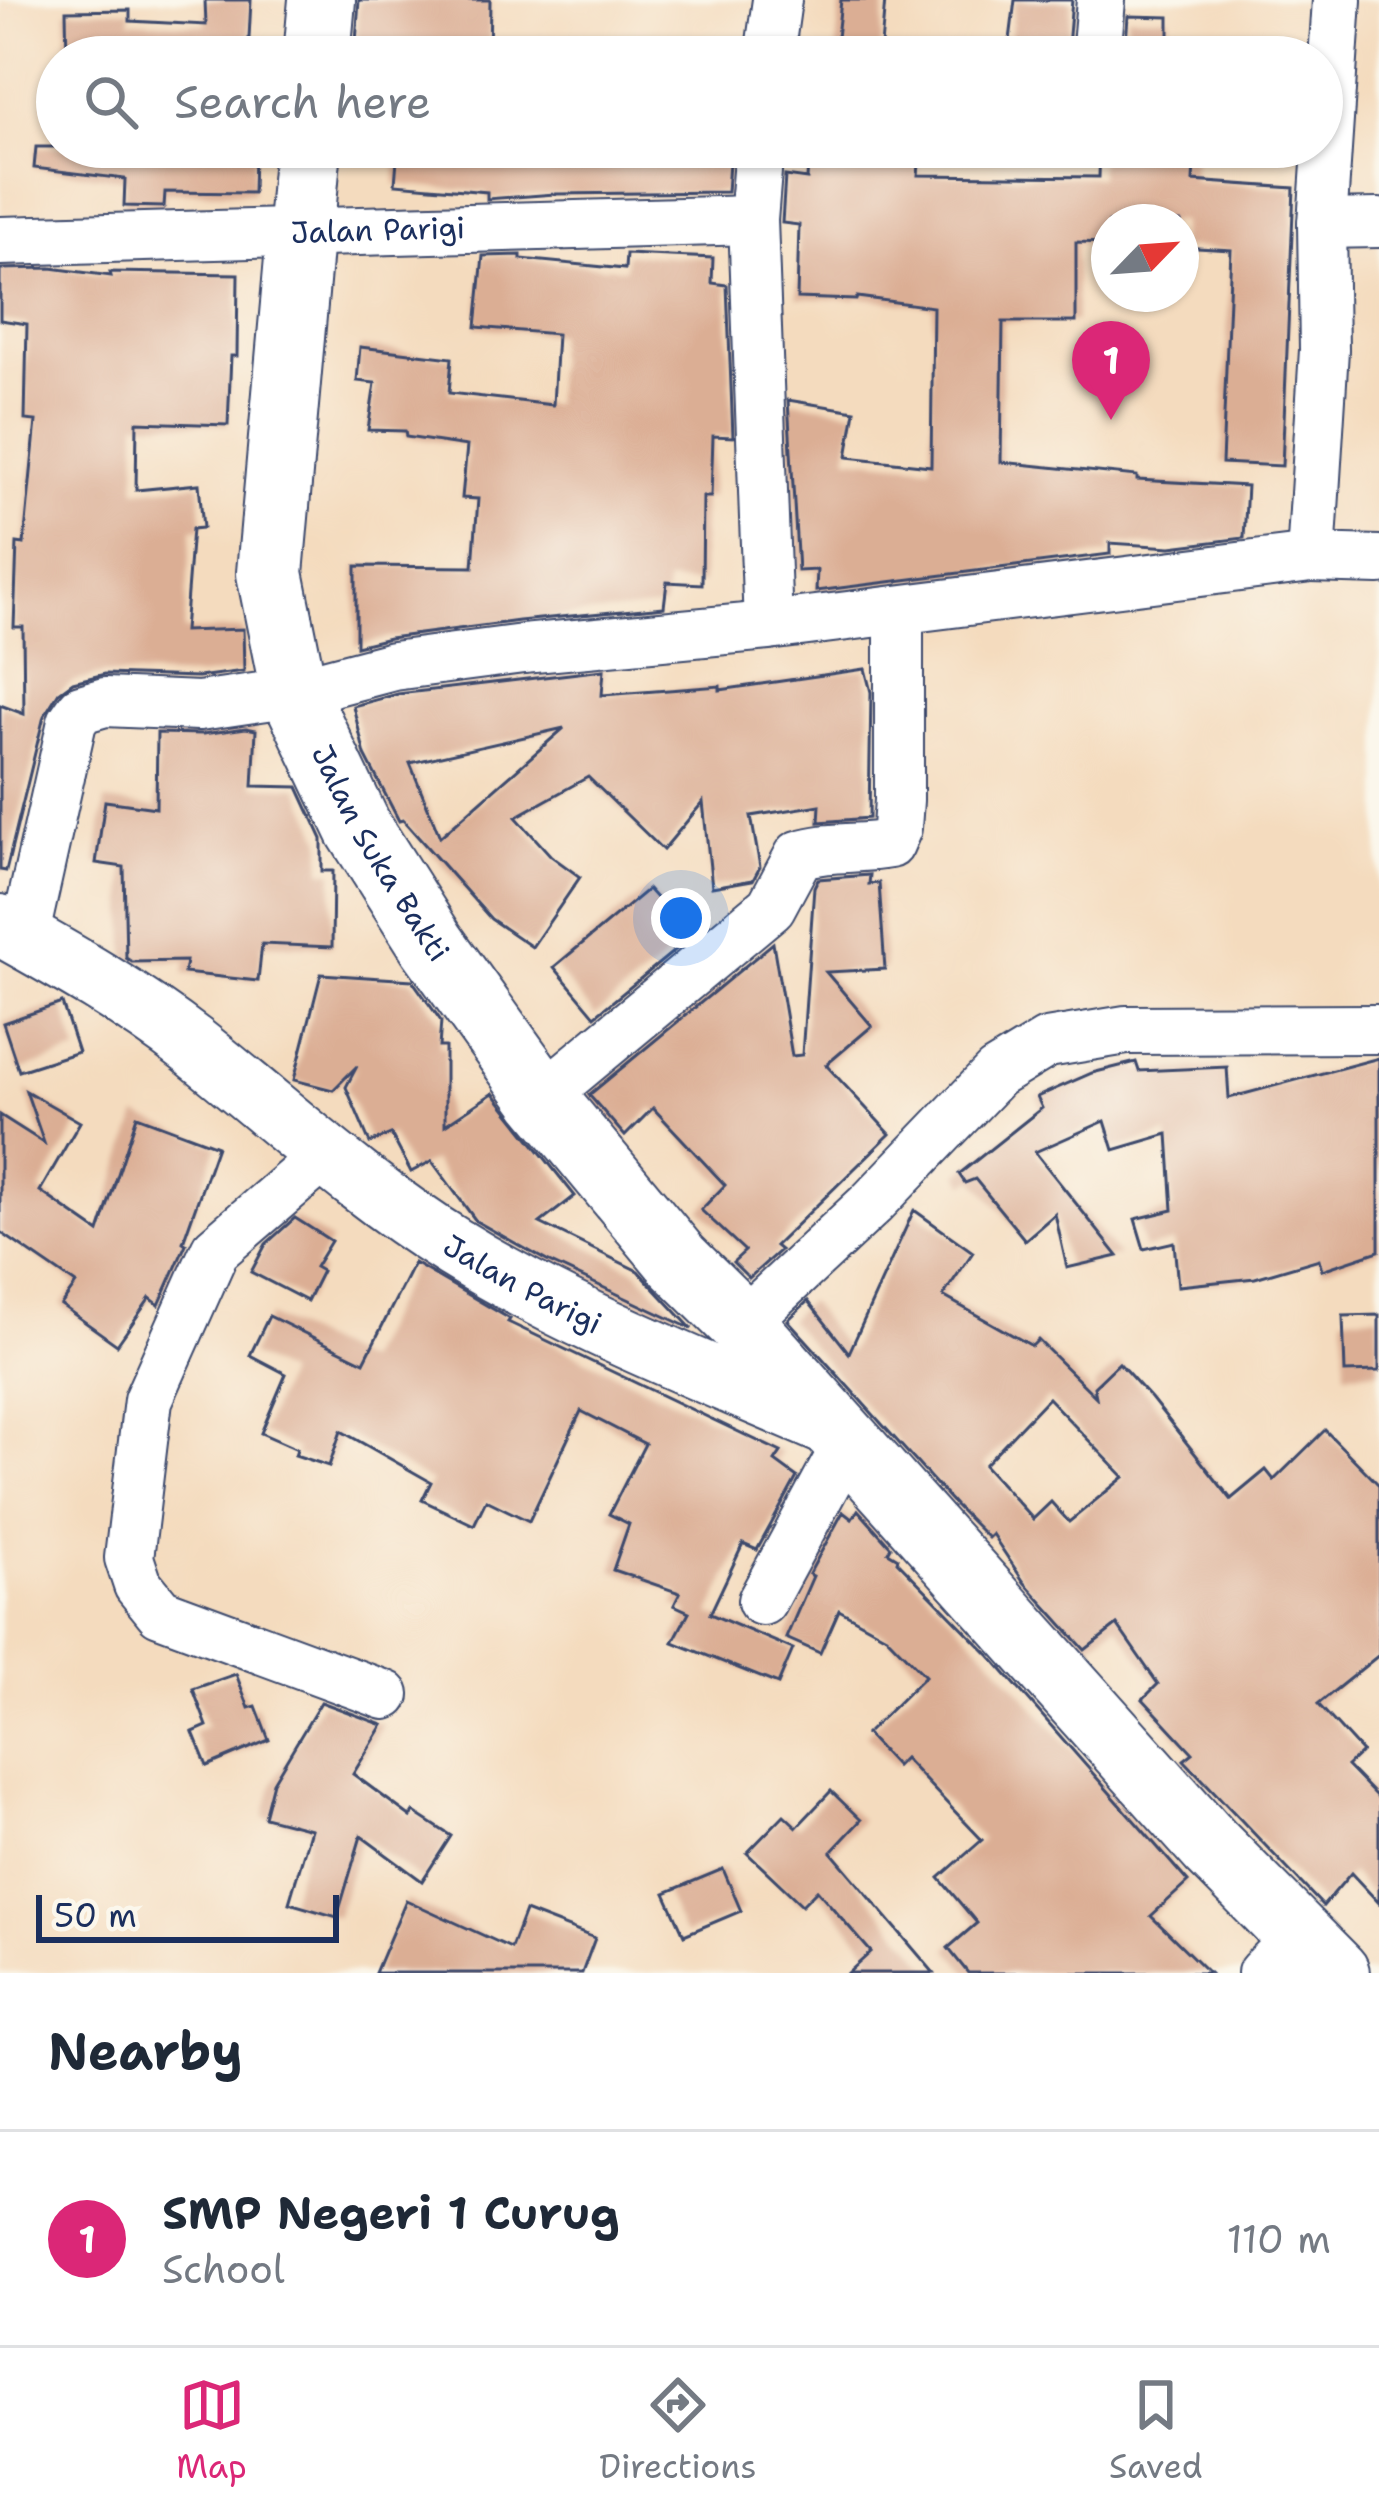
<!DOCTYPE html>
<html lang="en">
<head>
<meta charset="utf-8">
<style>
  :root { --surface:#fff; --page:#f6f6f7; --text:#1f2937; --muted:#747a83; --line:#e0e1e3; --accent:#db2777 }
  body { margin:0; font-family:"Shantell Sans",sans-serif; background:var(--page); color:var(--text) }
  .compass { position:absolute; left:1091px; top:204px; width:108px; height:108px; border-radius:50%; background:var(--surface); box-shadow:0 3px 9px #0004; rotate:65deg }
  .scale { position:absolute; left:36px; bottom:30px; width:303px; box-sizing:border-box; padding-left:12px; border:6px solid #1b2f5e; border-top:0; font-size:33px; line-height:42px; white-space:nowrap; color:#1b2f5e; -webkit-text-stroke:9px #fbf7ec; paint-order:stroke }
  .you { position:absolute; left:681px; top:918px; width:42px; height:42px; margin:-30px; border:9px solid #fff; border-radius:50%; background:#1a73e8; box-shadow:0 0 0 18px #1a73e833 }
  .badge { display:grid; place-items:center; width:78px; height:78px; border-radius:50%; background:var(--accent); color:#fff; font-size:39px; font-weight:700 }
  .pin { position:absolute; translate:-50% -99px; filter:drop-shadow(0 3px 6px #0008) }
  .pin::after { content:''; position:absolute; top:63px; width:42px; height:36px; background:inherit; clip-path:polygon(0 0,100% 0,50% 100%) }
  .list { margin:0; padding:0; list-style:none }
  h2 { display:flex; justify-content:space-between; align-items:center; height:156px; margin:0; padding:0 48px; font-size:51px }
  h2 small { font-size:39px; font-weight:400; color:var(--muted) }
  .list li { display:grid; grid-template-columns:78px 1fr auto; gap:36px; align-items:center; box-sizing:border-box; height:216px; padding:0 48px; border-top:3px solid var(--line) }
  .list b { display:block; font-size:45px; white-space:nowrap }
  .list p { margin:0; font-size:39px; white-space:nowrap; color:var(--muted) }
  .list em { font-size:39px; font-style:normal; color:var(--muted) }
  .icon { flex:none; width:66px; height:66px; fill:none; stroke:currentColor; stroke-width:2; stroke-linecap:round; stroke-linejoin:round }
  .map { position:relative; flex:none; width:1379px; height:1973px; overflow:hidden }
  .search { position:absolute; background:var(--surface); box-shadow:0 3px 9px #0004; left:36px; right:36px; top:36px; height:132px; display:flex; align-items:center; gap:30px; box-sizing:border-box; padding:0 42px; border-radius:66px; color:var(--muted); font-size:45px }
  .sheet { height:372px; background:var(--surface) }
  nav { display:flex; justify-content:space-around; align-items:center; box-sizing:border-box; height:168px; border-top:3px solid var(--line); background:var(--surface); font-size:33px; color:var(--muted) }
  nav a { display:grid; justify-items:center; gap:6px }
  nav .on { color:var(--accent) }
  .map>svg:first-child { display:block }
  .building { fill:#dbae94; fill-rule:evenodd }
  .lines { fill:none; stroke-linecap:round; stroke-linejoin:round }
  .minor-casing { stroke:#3c496c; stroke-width:52 }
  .tertiary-casing { stroke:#3c496c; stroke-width:64 }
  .secondary-casing { stroke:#3c496c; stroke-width:70 }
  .minor { stroke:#fff; stroke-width:48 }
  .tertiary { stroke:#fff; stroke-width:60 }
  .secondary { stroke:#fff; stroke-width:66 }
  .labels { text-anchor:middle; stroke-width:9; stroke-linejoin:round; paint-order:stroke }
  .street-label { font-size:30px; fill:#1b2f5e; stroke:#fbf7ec }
</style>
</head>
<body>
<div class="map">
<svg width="1379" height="1973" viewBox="0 0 1379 1973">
  <rect width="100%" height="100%" fill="#fbf7ec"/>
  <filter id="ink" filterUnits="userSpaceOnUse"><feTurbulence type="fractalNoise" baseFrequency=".00833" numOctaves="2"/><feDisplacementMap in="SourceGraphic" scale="24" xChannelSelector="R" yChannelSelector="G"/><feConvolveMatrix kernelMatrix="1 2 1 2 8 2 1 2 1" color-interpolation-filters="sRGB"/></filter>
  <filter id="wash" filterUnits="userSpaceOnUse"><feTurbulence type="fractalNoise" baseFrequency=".004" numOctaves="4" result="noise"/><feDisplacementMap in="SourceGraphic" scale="48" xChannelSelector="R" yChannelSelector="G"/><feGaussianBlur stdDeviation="2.7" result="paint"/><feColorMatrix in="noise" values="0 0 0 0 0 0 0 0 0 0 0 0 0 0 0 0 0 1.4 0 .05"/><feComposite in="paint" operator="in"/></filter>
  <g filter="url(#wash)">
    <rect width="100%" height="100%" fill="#f4dbbe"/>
    <g id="blocks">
      <!-- building -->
      <g class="building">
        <path d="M 205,0 L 251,0 L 248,57 L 67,57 L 66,11 L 130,10 L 130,21 L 206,25 Z"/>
        <path d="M 359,0 L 490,0 L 489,57 L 355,57 Z"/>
        <path d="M 841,0 L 885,0 L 880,57 L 835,57 Z"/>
        <path d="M 1015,0 L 1072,0 L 1068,47 L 1010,40 Z"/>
        <path d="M 1128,16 L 1169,17 L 1169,57 L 1125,57 Z"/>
        <path d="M 36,147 L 166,147 L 166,152 L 254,153 L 253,193 L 165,192 L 164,207 L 124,206 L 125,179 L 34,168 Z"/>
        <path d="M 398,147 L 730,147 L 727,192 L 555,194 L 487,199 L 487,192 L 395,184 Z"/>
        <path d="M 834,147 L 888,147 L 888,162 L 919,164 L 918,175 L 1099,177 L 1100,147 L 1195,147 L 1193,181 L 1294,188 L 1282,466 L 1222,463 L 1231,250 L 1181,247 L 1181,222 L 1109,222 L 1109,243 L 1076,242 L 1076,322 L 1003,322 L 1001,462 L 1137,476 L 1137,480 L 1247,486 L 1244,538 L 1171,547 L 1110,543 L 1110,554 L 816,591 L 817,570 L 798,571 L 788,400 L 855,411 L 847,457 L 931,466 L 933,307 L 857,297 L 856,300 L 797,298 L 799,225 L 782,223 L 785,176 L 807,179 L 808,161 L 833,163 Z"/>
        <path d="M 626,254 L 713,258 L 712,283 L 727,285 L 733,437 L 713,436 L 711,497 L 703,497 L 702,584 L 667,582 L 664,607 L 519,621 L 389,638 L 356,646 L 356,566 L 473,567 L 478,499 L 462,498 L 467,446 L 406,437 L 405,431 L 368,430 L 375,383 L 357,381 L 360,347 L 452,358 L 449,393 L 553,405 L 557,334 L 476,327 L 483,256 L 521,255 L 521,259 L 625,269 Z"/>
        <path d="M 51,268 L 111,276 L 110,272 L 238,274 L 237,356 L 231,356 L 228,425 L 137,422 L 136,490 L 199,484 L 203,528 L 192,529 L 184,631 L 243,629 L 244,671 L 198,677 L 105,674 L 73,682 L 59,692 L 44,716 L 6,871 L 0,870 L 0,705 L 24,714 L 23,627 L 14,627 L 17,543 L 24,544 L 36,421 L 25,420 L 27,324 L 0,320 L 0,269 Z"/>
        <path d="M 865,669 L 871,692 L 869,818 L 819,822 L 820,805 L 751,816 L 760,867 L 753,880 L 712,887 L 703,802 L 663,850 L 588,777 L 516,817 L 551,856 L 580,877 L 532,947 L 491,919 L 403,820 L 399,821 L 365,755 L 353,706 L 398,694 L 604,670 L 602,695 L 720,686 L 720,690 ZM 564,728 L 440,837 L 410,763 Z"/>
        <path d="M 246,728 L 256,730 L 253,786 L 298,787 L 322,839 L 322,871 L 333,871 L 332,947 L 262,944 L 258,981 L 184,973 L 186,961 L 132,962 L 126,958 L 124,867 L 96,863 L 105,801 L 156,808 L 157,733 L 203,734 Z"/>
        <path d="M 870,875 L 869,884 L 879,883 L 885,969 L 826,972 L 872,1026 L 826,1065 L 890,1134 L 775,1246 L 780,1250 L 749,1278 L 733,1262 L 745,1251 L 701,1210 L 725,1185 L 653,1108 L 625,1136 L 589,1095 L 773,943 L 792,1056 L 802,1055 L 814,887 L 818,879 Z"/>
        <path d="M 648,889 L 691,937 L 595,1016 L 554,967 Z"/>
        <path d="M 321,974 L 412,980 L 441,1021 L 439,1047 L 445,1047 L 445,1125 L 493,1093 L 575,1196 L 540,1223 L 638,1271 L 692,1329 L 547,1261 L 476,1221 L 432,1161 L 411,1172 L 391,1134 L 370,1143 L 346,1087 L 357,1066 L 333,1090 L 294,1080 Z"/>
        <path d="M 62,1003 L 78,1052 L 19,1071 L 3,1023 Z"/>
        <path d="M 1379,1058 L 1379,1251 L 1322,1270 L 1319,1259 L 1255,1278 L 1178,1286 L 1174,1242 L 1144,1249 L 1135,1219 L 1173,1210 L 1168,1134 L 1114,1150 L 1105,1121 L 1035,1152 L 1118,1256 L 1067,1268 L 1055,1214 L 1025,1240 L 975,1179 L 965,1183 L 959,1174 L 1042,1108 L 1037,1097 L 1092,1073 L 1136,1062 L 1139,1071 L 1227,1067 L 1229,1098 Z"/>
        <path d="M 26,1091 L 80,1122 L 40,1191 L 99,1232 L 137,1116 L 217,1146 L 183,1242 L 186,1244 L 159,1305 L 150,1298 L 117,1345 L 61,1305 L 76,1284 L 0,1232 L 0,1115 L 44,1143 Z"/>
        <path d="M 914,1210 L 973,1252 L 943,1296 L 1032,1346 L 1038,1340 L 1096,1397 L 1094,1387 L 1119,1363 L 1151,1398 L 1231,1499 L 1266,1470 L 1274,1480 L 1325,1430 L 1379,1485 L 1379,1655 L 1318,1704 L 1362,1752 L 1347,1766 L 1379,1799 L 1379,1903 L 1351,1873 L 1323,1906 L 1184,1760 L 1193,1753 L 1143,1699 L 1158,1684 L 1117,1625 L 1085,1650 L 1024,1582 L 992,1534 L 988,1538 L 955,1505 L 788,1320 L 808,1301 L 849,1353 ZM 1048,1398 L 1124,1477 L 1069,1522 L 1051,1502 L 1033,1519 L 984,1465 Z"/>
        <path d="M 295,1218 L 331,1241 L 315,1267 L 322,1271 L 307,1301 L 251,1272 L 266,1244 Z"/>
        <path d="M 414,1263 L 510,1319 L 508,1322 L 781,1452 L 775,1461 L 797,1477 L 757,1550 L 743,1544 L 710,1614 L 793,1649 L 778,1684 L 673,1642 L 689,1612 L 674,1605 L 680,1593 L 613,1570 L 629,1524 L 609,1514 L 645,1444 L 581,1411 L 529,1521 L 486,1500 L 474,1525 L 422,1500 L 431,1482 L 341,1431 L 329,1466 L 295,1455 L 297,1449 L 261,1433 L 286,1374 L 250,1355 L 269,1316 L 364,1362 Z"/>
        <path d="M 1379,1315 L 1379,1371 L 1345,1372 L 1343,1316 Z"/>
        <path d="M 858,1510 L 891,1547 L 888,1552 L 898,1558 L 897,1561 L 990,1656 L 1188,1882 L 1151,1916 L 1209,1973 L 968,1973 L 948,1948 L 977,1923 L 939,1878 L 982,1840 L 904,1758 L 896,1766 L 866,1734 L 925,1676 L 886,1636 L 839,1610 L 820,1653 L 786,1638 L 813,1576 L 809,1574 L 843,1512 L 852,1519 Z"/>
        <path d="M 236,1674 L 249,1708 L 256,1706 L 269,1740 L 207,1766 L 193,1732 L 207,1726 L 193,1689 Z"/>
        <path d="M 321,1702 L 383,1725 L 353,1774 L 411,1817 L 414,1812 L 451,1836 L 422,1881 L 361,1836 L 337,1917 L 289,1903 L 311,1829 L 264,1817 L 273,1782 Z"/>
        <path d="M 831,1791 L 861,1820 L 831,1852 L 934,1973 L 848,1973 L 871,1952 L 817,1890 L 802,1905 L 747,1853 L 784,1815 L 797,1827 Z"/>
        <path d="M 723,1869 L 741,1911 L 684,1935 L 665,1893 Z"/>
        <path d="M 406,1900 L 511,1948 L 525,1911 L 595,1938 L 582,1973 L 375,1973 Z"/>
      </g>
    </g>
  </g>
  <g filter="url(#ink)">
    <use href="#blocks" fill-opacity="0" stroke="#3c496c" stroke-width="3"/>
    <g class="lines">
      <defs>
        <g id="minor">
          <path d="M 1337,0 L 1322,224 L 1324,350 L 1311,558 L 1379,560"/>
          <path d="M 769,57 L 777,0"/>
          <path d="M 1096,57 L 1101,0"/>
          <path d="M 759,147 L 753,220 L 768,626"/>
          <path d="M 1322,224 L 1379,223"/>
          <path id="s1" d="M 0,241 L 753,220"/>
          <path d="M 24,938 L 72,722 L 81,709 L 105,702 L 199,706 L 294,692 L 393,666 L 523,649 L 768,626 L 1311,558"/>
          <path d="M 542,1097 L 771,907 L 799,855 C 829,845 859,850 890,844 L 897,828 L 899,800 L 899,610"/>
          <path d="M 323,1157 L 215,1250 L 148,1400 L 129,1558 L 138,1585 L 160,1612 L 385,1695"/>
          <path d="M 742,1324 L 872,1203 L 996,1074 L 1047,1043 L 1126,1030 L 1379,1029"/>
          <path d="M 762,1601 L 847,1444"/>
          <path d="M 1262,1973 L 1300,1935"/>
        </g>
        <g id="tertiary">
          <path id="s2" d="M 0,925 C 67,962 132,999 193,1046 C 279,1114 359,1189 453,1247 C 572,1321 704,1371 832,1427"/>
        </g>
        <g id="secondary">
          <path d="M 317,57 L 322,0"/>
          <path id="s3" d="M 308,147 L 270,573 L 294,692 L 359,829 L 432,944 L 542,1097 L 678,1261 L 742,1324 L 1211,1847 L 1336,1973"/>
        </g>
      </defs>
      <!-- minor casing -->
      <use href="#minor" class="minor-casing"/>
      <!-- tertiary casing -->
      <use href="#tertiary" class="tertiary-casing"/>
      <!-- secondary casing -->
      <use href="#secondary" class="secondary-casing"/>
      <!-- minor -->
      <use href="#minor" class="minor"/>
      <!-- tertiary -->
      <use href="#tertiary" class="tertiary"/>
      <!-- secondary -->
      <use href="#secondary" class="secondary"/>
    </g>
  </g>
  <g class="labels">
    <!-- street labels -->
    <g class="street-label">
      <text dy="10" stroke="none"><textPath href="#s1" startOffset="378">Jalan Parigi</textPath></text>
      <text dy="10" stroke="none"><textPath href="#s3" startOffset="732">Jalan Suka Bakti</textPath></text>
      <text dy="10" stroke="none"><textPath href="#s2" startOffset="636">Jalan Parigi</textPath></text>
    </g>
  </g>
</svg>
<svg class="compass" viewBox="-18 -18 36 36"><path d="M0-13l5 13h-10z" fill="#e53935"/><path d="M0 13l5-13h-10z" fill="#747a83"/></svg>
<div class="scale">50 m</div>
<div class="you"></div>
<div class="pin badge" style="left:1111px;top:420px">1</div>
<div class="search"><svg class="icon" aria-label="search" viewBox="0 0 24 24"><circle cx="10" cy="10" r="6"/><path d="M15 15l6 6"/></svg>Search here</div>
</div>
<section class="sheet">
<h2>Nearby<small></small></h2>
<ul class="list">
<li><span class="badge">1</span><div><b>SMP Negeri 1 Curug</b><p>School</p></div><em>110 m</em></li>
</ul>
</section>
<nav>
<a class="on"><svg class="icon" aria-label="map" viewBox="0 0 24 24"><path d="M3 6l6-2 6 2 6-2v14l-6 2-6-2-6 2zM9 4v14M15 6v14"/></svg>Map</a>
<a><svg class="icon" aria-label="directions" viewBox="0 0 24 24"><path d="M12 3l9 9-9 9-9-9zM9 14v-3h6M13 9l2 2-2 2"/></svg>Directions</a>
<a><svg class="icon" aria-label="saved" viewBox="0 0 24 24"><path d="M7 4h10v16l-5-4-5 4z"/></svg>Saved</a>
</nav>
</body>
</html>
